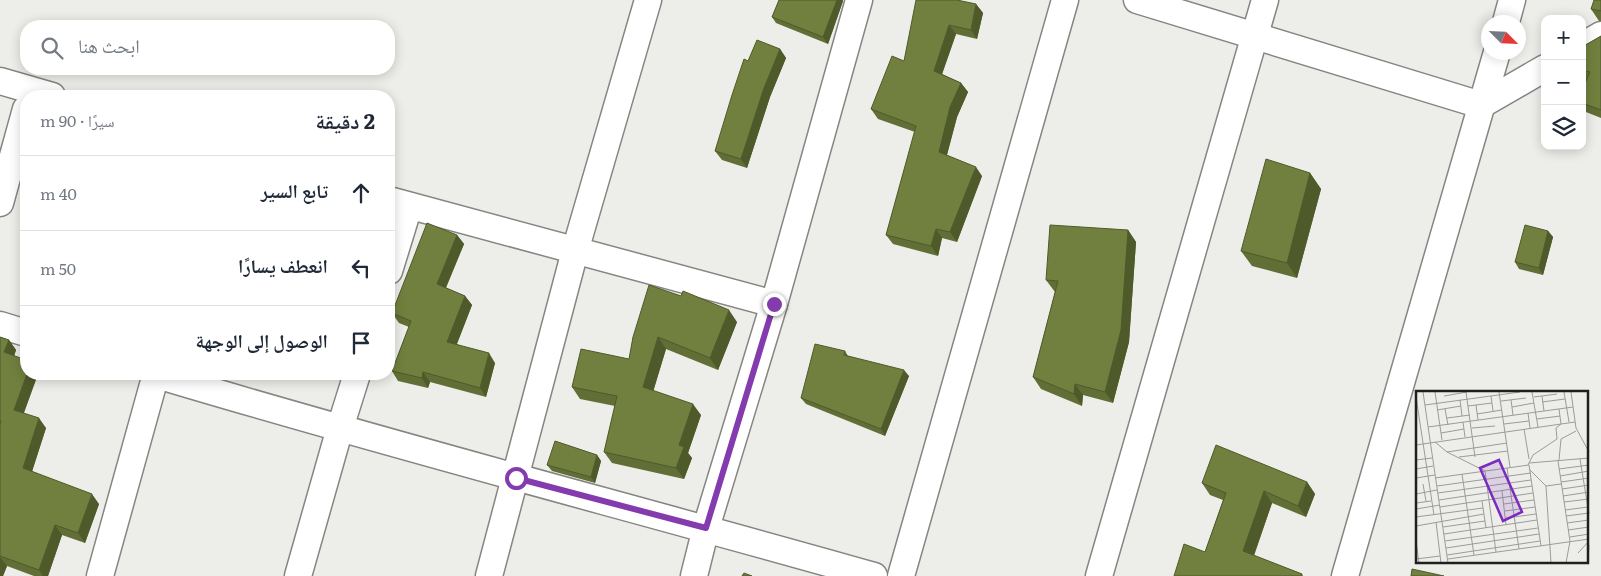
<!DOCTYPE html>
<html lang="ar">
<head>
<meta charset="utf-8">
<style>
  :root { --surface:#fff; --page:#f2f2f3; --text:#1f2937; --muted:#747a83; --line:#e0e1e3 }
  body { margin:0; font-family:Literata,"Noto Naskh Arabic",serif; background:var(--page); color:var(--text); direction:rtl }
  .controls { position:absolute; right:15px; top:15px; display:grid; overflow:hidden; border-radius:10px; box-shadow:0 2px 12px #0003 }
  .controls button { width:45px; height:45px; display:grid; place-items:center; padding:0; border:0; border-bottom:1px solid var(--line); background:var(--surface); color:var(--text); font:25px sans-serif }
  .compass { position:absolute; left:1481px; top:15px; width:45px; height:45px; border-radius:50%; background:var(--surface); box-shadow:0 2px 12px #0003; rotate:114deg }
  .stop { position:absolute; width:15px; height:15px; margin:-11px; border:4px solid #843bad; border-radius:50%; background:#fff }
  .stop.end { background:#843bad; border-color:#fff; box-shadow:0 1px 5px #0008 }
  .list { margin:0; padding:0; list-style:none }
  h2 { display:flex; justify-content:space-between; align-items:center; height:65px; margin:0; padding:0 20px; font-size:21px }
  h2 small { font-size:16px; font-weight:400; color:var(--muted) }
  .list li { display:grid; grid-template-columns:32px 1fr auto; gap:15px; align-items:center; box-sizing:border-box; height:75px; padding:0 20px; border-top:1px solid var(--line) }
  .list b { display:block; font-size:19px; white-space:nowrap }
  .list em { font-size:16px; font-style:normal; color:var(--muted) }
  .icon { flex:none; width:28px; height:28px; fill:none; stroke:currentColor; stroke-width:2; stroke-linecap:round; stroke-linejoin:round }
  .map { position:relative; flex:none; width:1601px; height:576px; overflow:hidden; direction:ltr }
  .search { position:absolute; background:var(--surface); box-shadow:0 2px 12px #0003; left:20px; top:20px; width:375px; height:55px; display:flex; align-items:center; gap:12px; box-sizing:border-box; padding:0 18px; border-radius:20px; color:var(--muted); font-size:19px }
  .panel { position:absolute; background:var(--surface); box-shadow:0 2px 12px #0003; left:20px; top:90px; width:375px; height:290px; border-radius:20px; direction:rtl }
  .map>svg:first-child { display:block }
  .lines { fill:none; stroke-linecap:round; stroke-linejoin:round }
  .minor-casing { stroke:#858682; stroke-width:29 }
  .minor { stroke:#fff; stroke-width:26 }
  .wall { fill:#616e35 }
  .shaded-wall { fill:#4f5a2b }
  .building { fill:#71803e; stroke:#4f5a2b }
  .route { stroke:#843bad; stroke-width:6 }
  .inset-road { fill:none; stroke:#9b9c98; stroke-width:1 }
  .view { fill:#7b2cbf; fill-opacity:0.15; stroke:#7b2cbf; stroke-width:2.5 }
  .inset-edge { fill:none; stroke:#1f201e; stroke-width:2.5 }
</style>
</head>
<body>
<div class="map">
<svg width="1601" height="576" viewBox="0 0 1601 576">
  <rect width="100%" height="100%" fill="#edeee9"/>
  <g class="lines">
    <defs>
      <g id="minor">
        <path d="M 1137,0 L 1481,105 L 1545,68"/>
        <path d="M 1506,22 L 1512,0"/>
        <path d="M 1582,46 L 1601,35"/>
        <path d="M 0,81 L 52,96"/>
        <path d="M 389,200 L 774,304"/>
        <path d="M 0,203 L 26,109"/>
        <path d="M 389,271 L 409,206"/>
        <path d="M 0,325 L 26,333"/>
        <path d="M 154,374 C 393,446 634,508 874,576"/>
        <path d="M 100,576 L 156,374"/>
        <path d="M 298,576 L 340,428 L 357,374"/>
        <path d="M 489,576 L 575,251 L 648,0"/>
        <path d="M 694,576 L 706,528 L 774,304 L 859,0"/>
        <path d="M 901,576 L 1065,0"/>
        <path d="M 1099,576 L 1265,0"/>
        <path d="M 1345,576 L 1497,52"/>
      </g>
    </defs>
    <!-- minor casing -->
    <use href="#minor" class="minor-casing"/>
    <!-- minor -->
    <use href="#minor" class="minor"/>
  </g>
  <!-- wall -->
  <g class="wall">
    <path d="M 779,0 L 843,0 L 843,1 L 828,44 L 776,23 L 772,17 Z"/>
    <path d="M 1601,0 L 1601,21 L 1599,21 L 1591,9 Z"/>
    <path d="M 976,4 L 983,13 L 977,39 L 956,34 L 942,74 L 961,83 L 968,92 L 957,117 L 947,155 L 982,176 L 957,242 L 942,238 L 938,256 L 893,244 L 886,235 L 915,132 L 878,119 L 871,109 L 904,61 Z"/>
    <path d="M 1601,36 L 1601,118 L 1586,112 L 1582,107 L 1582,90 L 1586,80 L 1582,79 L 1582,47 Z"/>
    <path d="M 780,49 L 786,58 L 770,97 L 747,168 L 722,160 L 715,151 L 748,61 Z"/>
    <path d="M 1310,173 L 1321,189 L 1297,278 L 1252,266 L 1241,251 Z"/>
    <path d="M 1128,230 L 1136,242 L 1129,342 L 1113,403 L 1083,395 L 1082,406 L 1041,389 L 1033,377 L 1055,292 L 1046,280 Z"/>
    <path d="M 1548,231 L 1553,237 L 1543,275 L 1519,269 L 1515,262 Z"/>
    <path d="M 457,235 L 464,244 L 446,288 L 465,296 L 472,305 L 457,344 L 495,363 L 486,397 L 430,382 L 428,388 L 398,381 L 392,371 L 409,327 L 399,323 L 392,313 Z"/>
    <path d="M 737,322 L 718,370 L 666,349 L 653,391 L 701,415 L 688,453 L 692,458 L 684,479 L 612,463 L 604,452 L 615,406 L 580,399 L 572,387 L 629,359 L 633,337 Z"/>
    <path d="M 0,337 L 9,340 L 16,350 L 14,356 L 26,374 L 38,374 L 24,413 L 46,428 L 32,471 L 99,504 L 85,543 L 62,535 L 48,576 L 34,576 L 7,566 L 3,576 L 0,576 Z"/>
    <path d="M 845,351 L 848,356 L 909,376 L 885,436 L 806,404 L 801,398 Z"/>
    <path d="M 597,455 L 601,461 L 595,483 L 552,471 L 547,465 Z"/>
    <path d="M 1307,482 L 1315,494 L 1306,517 L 1272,503 L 1254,556 L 1302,574 L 1303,576 L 1174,576 L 1205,552 L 1223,500 L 1210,495 L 1202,483 Z"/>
  </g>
  <!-- shaded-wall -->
  <g class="shaded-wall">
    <path d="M 837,0 L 843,0 L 843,1 L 828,44 L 823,37 Z"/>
    <path d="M 976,4 L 983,13 L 977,39 L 971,30 Z"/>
    <path d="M 949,25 L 956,34 L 940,80 L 934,71 Z"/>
    <path d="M 780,49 L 786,58 L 770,97 L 747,168 L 741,159 L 764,88 Z"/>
    <path d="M 961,83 L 968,92 L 957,117 L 945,162 L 939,152 L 950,107 Z"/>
    <path d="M 976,167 L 982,176 L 957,242 L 950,232 Z"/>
    <path d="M 1310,173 L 1321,189 L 1297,278 L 1287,263 Z"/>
    <path d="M 936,229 L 942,238 L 938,256 L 931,246 Z"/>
    <path d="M 1128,230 L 1136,242 L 1129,342 L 1113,403 L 1105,392 Z"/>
    <path d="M 1548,231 L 1553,237 L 1543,275 L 1539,268 Z"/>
    <path d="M 457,235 L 464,244 L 443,294 L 437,284 Z"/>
    <path d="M 465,296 L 472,305 L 454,351 L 447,342 Z"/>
    <path d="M 729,310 L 737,322 L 718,370 L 710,358 Z"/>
    <path d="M 658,337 L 666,349 L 651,399 L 643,387 Z"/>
    <path d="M 9,340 L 16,350 L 12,362 L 4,352 Z"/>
    <path d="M 489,353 L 495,363 L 486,397 L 480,388 Z"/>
    <path d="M 904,370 L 909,376 L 885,436 L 881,429 Z"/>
    <path d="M 423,372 L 430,382 L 428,388 L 422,378 Z"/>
    <path d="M 27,374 L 38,374 L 21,420 L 14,410 Z"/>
    <path d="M 1075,384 L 1083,395 L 1082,406 L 1074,394 Z"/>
    <path d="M 693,404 L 701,415 L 688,453 L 692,458 L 684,479 L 676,468 L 679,445 Z"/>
    <path d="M 39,418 L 46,428 L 30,478 L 23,468 Z"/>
    <path d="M 597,455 L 601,461 L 595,483 L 591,477 Z"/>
    <path d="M 1307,482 L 1315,494 L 1306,517 L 1298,506 Z"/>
    <path d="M 1264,491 L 1272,503 L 1251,563 L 1243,551 Z"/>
    <path d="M 92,494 L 99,504 L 85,543 L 78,533 Z"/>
    <path d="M 55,525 L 62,535 L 48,576 L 43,576 L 39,570 Z"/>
    <path d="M 0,557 L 7,566 L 3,576 L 0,576 Z"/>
  </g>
  <!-- building -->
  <g class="building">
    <path d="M 779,0 L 837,0 L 823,37 L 772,17 Z"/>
    <path d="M 916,0 L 957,0 L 976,4 L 971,30 L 949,25 L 934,71 L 961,83 L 950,107 L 939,152 L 976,167 L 950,232 L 936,229 L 931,246 L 886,235 L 916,126 L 871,109 L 892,56 L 904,61 Z"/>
    <path d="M 1594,0 L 1601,0 L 1601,11 L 1591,9 Z"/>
    <path d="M 1601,36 L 1601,110 L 1582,103 L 1582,90 L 1590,72 L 1582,70 L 1582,47 Z"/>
    <path d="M 757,40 L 780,49 L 764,88 L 741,159 L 715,151 L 732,95 L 744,59 L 748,61 Z"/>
    <path d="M 1266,159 L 1310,173 L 1287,263 L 1241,251 Z"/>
    <path d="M 427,223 L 457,235 L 437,284 L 465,296 L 447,342 L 489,353 L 480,388 L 423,372 L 422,378 L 392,371 L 411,321 L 392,313 Z"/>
    <path d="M 1050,225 L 1128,230 L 1121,330 L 1105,392 L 1075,384 L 1074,394 L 1033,377 L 1058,281 L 1046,280 Z"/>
    <path d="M 1525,225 L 1548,231 L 1539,268 L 1515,262 Z"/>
    <path d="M 649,285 L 681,296 L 683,291 L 729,310 L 710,358 L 658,337 L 643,387 L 693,404 L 679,445 L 684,447 L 676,468 L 604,452 L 617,396 L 572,387 L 581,349 L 629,359 L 633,337 Z"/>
    <path d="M 0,337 L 9,340 L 4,352 L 26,360 L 26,374 L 27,374 L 14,410 L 39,418 L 23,468 L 92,494 L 78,533 L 55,525 L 39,570 L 0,556 L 0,425 L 1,421 L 0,421 Z"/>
    <path d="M 815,344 L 845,351 L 844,355 L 904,370 L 881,429 L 801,398 Z"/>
    <path d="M 555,441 L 597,455 L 591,477 L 547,465 Z"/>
    <path d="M 1216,445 L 1307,482 L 1298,506 L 1264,491 L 1243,551 L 1302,574 L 1301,576 L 1174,576 L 1184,544 L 1205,552 L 1226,493 L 1202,483 Z"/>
    <path d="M 1412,569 L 1444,576 L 1411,576 Z"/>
    <path d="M 744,573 L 752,576 L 742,576 Z"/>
  </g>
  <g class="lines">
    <!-- route -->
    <path class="route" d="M 516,478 L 706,528 L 774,304"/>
  </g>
  <!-- overview -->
  <g transform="translate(1416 391)">
    <rect width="172" height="172" fill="#edeee9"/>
    <path class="inset-road" d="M 7,1 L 32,172M 19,1 L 26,49M 50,1 L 59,66M 83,1 L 94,76M 116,1 L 122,36M 148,1 L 153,31M 155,1 L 160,37 L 173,61M 28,5 L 51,1M 75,5 L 77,20M 126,5 L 128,20M 0,6 L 18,124M 118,6 L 141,3M 44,9 L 46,25M 95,9 L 97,24M 85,10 L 110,7M 126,11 L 149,8M 9,14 L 104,1M 60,14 L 62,29M 52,15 L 76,12M 96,16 L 118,12M 29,18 L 32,34M 21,19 L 45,15M 112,22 L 114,37M 61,23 L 86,19M 31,27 L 54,24M 121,28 L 144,25M 47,31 L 49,46M 88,33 L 113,30M 12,36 L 157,16M 56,37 L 79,35M 108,38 L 113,68M 25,42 L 48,38M 19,51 L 31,61 L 69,80 L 80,161M 0,54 L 159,31M 31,61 L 91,52M 43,66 L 92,60M 164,68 L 173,123M 0,69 L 16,67M 143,69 L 145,48 L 160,40M 142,70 L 154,150 L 150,172M 113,72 L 173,67M 112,74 L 117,64 L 141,48 L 140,37 L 145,33 L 143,18M 91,77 L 103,158M 0,78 L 17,75M 143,78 L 173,74M 114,79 L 130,95 L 145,93M 46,83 L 58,164M 144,85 L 173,80M 0,87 L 19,84M 19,87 L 113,74 L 125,155M 145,91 L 173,87M 7,93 L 10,110M 21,95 L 115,82M 130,95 L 135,172M 146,98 L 173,94M 86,100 L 90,134M 22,102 L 115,89M 0,103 L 21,99M 147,105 L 173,101M 23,109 L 116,95M 66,110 L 70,137M 148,111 L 173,108M 0,112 L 15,110M 88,113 L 118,109M 24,116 L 117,102M 0,118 L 24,114M 149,119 L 172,116M 89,120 L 119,116M 150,125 L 173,122M 0,126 L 67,117M 90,127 L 120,123M 20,131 L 25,172M 151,132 L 173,129M 0,135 L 68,123M 27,136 L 69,130M 152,139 L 173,136M 28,143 L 121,129M 154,146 L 173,143M 0,150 L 3,172M 29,150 L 122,137M 30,157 L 123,143M 162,162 L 173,150M 31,164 L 124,150M 0,168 L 24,165M 32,168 L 173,148M 172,172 L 173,154"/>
    <path class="view" d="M 83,69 L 106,121 L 87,130 L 64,77 Z"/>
    <rect width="172" height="172" class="inset-edge"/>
  </g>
</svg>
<div class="controls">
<button>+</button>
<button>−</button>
<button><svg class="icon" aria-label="layers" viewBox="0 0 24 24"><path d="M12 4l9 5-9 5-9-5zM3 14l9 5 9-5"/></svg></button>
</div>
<svg class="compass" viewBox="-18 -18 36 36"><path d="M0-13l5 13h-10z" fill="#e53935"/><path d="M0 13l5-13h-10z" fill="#747a83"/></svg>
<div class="stop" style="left:516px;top:478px"></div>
<div class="stop end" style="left:774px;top:304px"></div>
<div class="search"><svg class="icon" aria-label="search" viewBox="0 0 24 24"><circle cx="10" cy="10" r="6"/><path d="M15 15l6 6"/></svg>ابحث هنا</div>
<section class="panel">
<h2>2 دقيقة<small>سيرًا · 90 m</small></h2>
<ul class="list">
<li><svg class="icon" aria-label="ahead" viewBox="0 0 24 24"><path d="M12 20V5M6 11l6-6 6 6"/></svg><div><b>تابع السير</b></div><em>40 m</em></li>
<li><svg class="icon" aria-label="left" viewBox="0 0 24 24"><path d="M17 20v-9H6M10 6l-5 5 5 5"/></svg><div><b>انعطف يسارًا</b></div><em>50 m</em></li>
<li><svg class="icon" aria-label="arrive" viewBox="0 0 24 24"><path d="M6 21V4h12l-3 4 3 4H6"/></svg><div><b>الوصول إلى الوجهة</b></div></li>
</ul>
</section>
</div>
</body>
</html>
